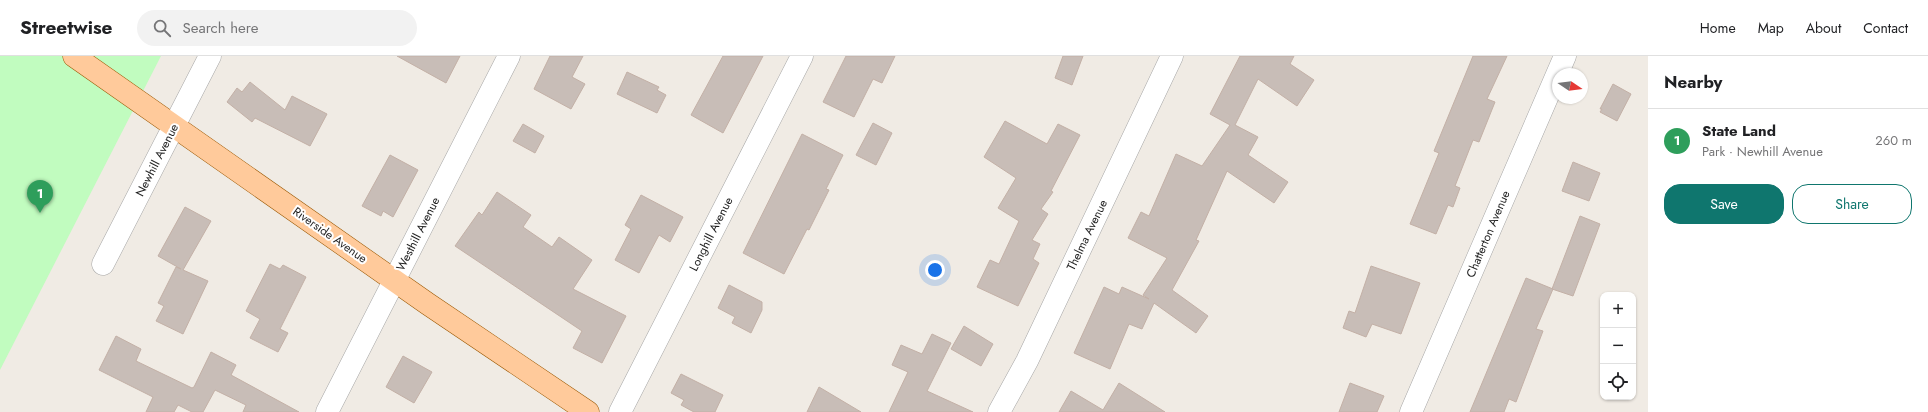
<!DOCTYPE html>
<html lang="en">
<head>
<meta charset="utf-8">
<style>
  :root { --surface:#fff; --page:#f2f2f2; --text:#202124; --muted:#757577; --line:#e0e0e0; --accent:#0f766e }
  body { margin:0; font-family:Jost,sans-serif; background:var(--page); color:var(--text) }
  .controls { position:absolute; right:12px; bottom:12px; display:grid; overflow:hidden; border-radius:8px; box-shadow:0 1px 3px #0004 }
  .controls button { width:36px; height:36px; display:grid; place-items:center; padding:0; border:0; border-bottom:1px solid var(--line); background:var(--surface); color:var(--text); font:20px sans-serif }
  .compass { position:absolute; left:1552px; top:12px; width:36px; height:36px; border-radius:50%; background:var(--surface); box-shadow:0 1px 3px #0004; rotate:103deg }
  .you { position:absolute; left:935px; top:214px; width:14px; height:14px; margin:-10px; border:3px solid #fff; border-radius:50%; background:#1a73e8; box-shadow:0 0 0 6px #1a73e833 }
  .badge { display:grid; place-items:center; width:26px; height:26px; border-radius:50%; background:var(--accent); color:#fff; font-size:13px; font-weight:700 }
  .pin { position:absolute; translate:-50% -33px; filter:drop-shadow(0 1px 2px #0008) }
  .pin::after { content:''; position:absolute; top:21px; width:14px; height:12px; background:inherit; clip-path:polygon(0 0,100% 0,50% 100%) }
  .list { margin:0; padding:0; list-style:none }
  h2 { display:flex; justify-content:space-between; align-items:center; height:52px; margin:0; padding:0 16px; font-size:17px }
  h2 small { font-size:13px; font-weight:400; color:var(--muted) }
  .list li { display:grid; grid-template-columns:26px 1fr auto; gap:12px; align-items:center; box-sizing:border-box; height:64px; padding:0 16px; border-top:1px solid var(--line) }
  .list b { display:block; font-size:15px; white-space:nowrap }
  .list p { margin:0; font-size:13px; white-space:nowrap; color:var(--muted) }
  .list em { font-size:13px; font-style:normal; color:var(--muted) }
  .actions { display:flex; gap:8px; padding:12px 16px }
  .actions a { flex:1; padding:9px 0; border:1px solid var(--accent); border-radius:16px; text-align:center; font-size:14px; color:var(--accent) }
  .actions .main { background:var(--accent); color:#fff }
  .icon { flex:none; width:22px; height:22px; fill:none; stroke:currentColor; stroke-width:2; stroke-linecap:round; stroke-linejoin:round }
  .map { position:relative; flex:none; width:1648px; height:356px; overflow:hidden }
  header { display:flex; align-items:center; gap:24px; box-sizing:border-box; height:56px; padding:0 20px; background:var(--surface); border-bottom:1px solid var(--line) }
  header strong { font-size:19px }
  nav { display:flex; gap:22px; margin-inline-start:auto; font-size:14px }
  .search { width:280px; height:36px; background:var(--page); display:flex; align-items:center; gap:10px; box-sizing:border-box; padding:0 14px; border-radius:22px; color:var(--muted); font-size:15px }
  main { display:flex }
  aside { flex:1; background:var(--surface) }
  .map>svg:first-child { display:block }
  .park { fill:#c1fcbf }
  .building { fill:#c8bdb7; stroke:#c3b0a6 }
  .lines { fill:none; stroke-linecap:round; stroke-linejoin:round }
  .minor-casing { stroke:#a6a6a6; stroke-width:23 }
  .major-casing { stroke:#9a5700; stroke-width:23 }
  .minor { stroke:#fff; stroke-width:22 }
  .major { stroke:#ffca9b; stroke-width:22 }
  .labels { text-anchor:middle; stroke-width:4; stroke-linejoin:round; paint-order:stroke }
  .street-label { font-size:12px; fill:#1f1f1f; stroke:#fff }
</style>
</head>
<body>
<header>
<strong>Streetwise</strong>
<div class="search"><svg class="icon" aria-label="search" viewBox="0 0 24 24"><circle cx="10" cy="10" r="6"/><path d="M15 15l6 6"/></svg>Search here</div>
<nav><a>Home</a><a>Map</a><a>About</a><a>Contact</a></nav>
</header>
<main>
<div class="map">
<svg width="1648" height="356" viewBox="0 0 1648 356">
  <rect width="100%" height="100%" fill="#f0ebe4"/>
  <!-- park -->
  <path class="park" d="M 0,0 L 161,0 L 0,314 Z"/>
  <!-- building -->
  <g class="building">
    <path d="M 397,0 L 460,0 L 446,27 Z"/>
    <path d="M 550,0 L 583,0 L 572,21 L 585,28 L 571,53 L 534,33 Z"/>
    <path d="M 723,0 L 763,0 L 723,77 L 691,59 Z"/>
    <path d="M 846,0 L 895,0 L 882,27 L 873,23 L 854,61 L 823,46 Z"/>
    <path d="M 1063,0 L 1083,0 L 1072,29 L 1055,22 Z"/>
    <path d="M 1240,0 L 1294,0 L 1290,8 L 1314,24 L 1297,50 L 1258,23 L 1235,69 L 1258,81 L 1248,99 L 1288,126 L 1274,147 L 1227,115 L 1196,184 L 1199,185 L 1172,234 L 1208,260 L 1196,277 L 1154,247 L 1142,273 L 1129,268 L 1110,313 L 1074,297 L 1104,231 L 1119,238 L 1122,231 L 1149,243 L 1143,239 L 1167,202 L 1128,182 L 1141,156 L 1149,160 L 1176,98 L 1202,110 L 1230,69 L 1210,58 Z"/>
    <path d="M 1473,0 L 1507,0 L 1487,43 L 1495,46 L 1479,86 L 1473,84 L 1455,130 L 1460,132 L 1453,151 L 1448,149 L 1436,178 L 1410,168 L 1439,97 L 1434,95 Z"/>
    <path d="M 627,16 L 659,31 L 657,34 L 666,39 L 657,57 L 617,38 Z"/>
    <path d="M 250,26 L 285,54 L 292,40 L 327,58 L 310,90 L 255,62 L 252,66 L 227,46 L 237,32 L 242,36 Z"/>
    <path d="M 1613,28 L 1631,38 L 1617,65 L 1600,56 L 1602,53 L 1600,53 Z"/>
    <path d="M 1005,65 L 1047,88 L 1058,68 L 1080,79 L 1051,135 L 1053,136 L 1041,153 L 1048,158 L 1032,184 L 1040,188 L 1033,203 L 1039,207 L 1018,250 L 977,231 L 990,204 L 999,208 L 1019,165 L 998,152 L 1016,122 L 984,101 Z"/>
    <path d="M 873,67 L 892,77 L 876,109 L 856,99 Z"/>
    <path d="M 523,68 L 544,80 L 535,97 L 513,85 Z"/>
    <path d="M 802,78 L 843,99 L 826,133 L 829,134 L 809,174 L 807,173 L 784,218 L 743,197 Z"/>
    <path d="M 390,99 L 418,114 L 393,161 L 383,155 L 381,160 L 362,150 Z"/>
    <path d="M 1573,106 L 1600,117 L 1589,145 L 1562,135 Z"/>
    <path d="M 497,136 L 531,159 L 523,171 L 552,191 L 559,181 L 592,204 L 573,233 L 626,260 L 602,307 L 573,292 L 582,275 L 455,190 L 479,156 L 482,159 Z"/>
    <path d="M 641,139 L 683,161 L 670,186 L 659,179 L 639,217 L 615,204 L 631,173 L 625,169 Z"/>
    <path d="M 185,151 L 211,165 L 183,214 L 208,225 L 183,278 L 156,265 L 164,250 L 158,247 L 176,211 L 181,213 L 158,200 Z"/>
    <path d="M 1580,160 L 1600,168 L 1573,240 L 1552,233 Z"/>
    <path d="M 270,208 L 280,213 L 283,209 L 306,221 L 280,273 L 288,277 L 278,296 L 250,282 L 260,263 L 246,255 Z"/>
    <path d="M 1371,210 L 1420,227 L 1401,278 L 1372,268 L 1366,281 L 1343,272 L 1349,255 L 1355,257 Z"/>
    <path d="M 1526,222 L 1553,233 L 1536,273 L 1543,275 L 1516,346 L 1509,343 L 1504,356 L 1470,356 Z"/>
    <path d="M 729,229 L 762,246 L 762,254 L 751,277 L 732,267 L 735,261 L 718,252 Z"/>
    <path d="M 964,270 L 993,288 L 981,310 L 951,293 Z"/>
    <path d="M 932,278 L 951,287 L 927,335 L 973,356 L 889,356 L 908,316 L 892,309 L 901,289 L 922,298 Z"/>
    <path d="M 116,280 L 141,293 L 136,305 L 192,332 L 194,331 L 211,296 L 236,309 L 231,319 L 299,356 L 243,356 L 246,349 L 215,334 L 203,356 L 192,356 L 178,349 L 174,356 L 146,356 L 153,341 L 99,314 Z"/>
    <path d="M 403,300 L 432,316 L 414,347 L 386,331 Z"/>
    <path d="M 681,318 L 723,339 L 715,356 L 694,356 L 681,349 L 684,344 L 671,337 Z"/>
    <path d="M 1119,327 L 1165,356 L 1059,356 L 1071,335 L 1103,354 Z"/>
    <path d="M 1350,327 L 1384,340 L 1377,356 L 1339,356 Z"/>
    <path d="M 819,331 L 861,356 L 807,356 Z"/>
  </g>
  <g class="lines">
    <defs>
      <g id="minor">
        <path d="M 103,208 L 210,0"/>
        <path d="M 327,356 L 509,0"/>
        <path d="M 620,356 L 802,0"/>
        <path d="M 999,356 L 1027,305 L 1172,0"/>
        <path d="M 1411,356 L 1565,0"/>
      </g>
      <path id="major" d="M 74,0 L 428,248 L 588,356"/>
    </defs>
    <!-- minor casing -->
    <use href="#minor" class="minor-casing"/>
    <!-- major casing -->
    <use href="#major" class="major-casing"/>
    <!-- minor -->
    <use href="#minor" class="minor"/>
    <!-- major -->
    <use href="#major" class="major"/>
  </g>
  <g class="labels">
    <!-- street labels -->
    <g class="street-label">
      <text transform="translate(157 104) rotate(-63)" y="4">Newhill Avenue</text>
      <text transform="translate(418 178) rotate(-63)" y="4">Westhill Avenue</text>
      <text transform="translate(711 178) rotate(-63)" y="4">Longhill Avenue</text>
      <text transform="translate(1488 178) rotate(-67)" y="4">Chatterton Avenue</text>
      <text transform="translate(330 179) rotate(35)" y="4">Riverside Avenue</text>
      <text transform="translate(1087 179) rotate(-64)" y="4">Thelma Avenue</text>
    </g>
  </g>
</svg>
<div class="controls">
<button>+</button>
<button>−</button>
<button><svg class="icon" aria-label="locate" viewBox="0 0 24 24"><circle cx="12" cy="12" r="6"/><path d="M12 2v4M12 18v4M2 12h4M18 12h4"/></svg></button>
</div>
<svg class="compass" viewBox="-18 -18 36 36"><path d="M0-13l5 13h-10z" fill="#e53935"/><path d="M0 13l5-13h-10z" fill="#757577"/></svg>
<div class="you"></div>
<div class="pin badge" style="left:40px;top:157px;background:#2e9e5b">1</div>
</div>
<aside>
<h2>Nearby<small></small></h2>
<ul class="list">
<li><span class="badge" style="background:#2e9e5b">1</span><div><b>State Land</b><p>Park · Newhill Avenue</p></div><em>260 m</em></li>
</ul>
<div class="actions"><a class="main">Save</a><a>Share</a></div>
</aside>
</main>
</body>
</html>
